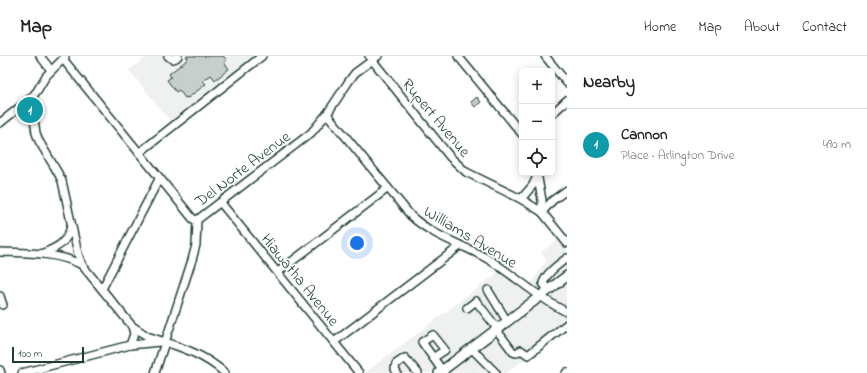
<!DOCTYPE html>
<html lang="en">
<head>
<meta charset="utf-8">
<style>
  :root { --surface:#fff; --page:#f6f6f6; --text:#222; --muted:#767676; --line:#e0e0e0; --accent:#7c3aed }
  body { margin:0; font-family:"Indie Flower",sans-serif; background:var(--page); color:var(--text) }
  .controls { position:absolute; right:12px; top:12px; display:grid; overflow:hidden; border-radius:6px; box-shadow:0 2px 10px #0003 }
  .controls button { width:36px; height:36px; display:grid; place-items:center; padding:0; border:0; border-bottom:1px solid var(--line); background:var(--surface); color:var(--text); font:20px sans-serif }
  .scale { position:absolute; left:12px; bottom:10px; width:72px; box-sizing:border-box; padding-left:4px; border:2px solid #1f3d34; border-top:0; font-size:11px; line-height:14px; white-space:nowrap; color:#1f3d34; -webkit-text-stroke:3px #fff; paint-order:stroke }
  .you { position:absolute; left:357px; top:187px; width:14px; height:14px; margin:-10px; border:3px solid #fff; border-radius:50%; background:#1a73e8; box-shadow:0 0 0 6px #1a73e833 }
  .badge { display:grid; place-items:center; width:26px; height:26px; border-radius:50%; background:var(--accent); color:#fff; font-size:13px; font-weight:700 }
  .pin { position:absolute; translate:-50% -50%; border:2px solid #fff; box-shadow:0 1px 4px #0006 }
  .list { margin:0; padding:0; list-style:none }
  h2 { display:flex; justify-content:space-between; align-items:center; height:52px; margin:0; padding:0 16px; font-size:17px }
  h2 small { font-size:13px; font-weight:400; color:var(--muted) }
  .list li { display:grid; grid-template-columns:26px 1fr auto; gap:12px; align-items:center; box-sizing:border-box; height:72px; padding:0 16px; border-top:1px solid var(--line) }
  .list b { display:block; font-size:15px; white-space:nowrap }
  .list p { margin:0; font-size:13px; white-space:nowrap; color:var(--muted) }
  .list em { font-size:13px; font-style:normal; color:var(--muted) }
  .icon { flex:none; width:22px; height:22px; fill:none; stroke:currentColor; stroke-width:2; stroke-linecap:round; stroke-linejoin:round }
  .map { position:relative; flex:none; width:567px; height:317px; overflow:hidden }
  header { display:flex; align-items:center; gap:24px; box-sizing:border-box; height:56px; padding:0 20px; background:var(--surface); border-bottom:1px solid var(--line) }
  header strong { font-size:19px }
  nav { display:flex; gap:22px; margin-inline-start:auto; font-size:14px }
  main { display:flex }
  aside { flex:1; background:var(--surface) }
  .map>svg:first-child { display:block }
  .built { fill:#eef1f0 }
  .building { fill:#c7cfcc; stroke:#1f3d34 }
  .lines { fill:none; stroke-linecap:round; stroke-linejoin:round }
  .minor-casing { stroke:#1f3d34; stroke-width:10 }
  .major-casing { stroke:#1f3d34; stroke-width:12 }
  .minor { stroke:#fff; stroke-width:7 }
  .major { stroke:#fff; stroke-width:9 }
  .labels { text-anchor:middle; stroke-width:3.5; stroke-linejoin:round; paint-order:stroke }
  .street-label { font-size:16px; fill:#1f3d34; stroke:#fff }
</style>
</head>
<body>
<header>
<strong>Map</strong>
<nav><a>Home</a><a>Map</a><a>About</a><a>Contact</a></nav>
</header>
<main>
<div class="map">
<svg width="567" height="317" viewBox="0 0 567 317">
  <rect width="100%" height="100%" fill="#fff"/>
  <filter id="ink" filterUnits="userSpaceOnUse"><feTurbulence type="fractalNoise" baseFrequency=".025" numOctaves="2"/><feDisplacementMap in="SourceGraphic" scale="8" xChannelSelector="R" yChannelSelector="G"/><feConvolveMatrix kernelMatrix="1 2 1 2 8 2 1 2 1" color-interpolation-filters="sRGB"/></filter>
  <g filter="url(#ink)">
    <!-- built -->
    <g class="built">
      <path d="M 148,0 L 259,0 L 172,67 L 129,14 Z"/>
      <path d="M 559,183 L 567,195 L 567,213 L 540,233 L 536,234 L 530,229 L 547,204 L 541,196 Z"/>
      <path d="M 500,215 L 526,235 L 529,240 L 528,242 L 429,317 L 365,317 Z"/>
      <path d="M 567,228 L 567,252 L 549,244 L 549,242 Z"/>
      <path d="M 541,248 L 543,248 L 567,259 L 567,272 L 506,317 L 502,317 L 481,297 L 481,293 Z"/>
      <path d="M 473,300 L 492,317 L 450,317 L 470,301 Z"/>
    </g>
    <!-- building -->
    <g class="building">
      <path d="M 186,0 L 223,0 L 227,4 L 224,6 L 229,13 L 215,24 L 211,19 L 203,25 L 206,28 L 188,42 L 187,41 L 185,42 L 179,34 L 176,36 L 167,24 L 171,21 L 169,18 L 188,3 Z"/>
      <path d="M 477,41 L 481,46 L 475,51 L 471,46 Z"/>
    </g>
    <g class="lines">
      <defs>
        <g id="minor">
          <path d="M 40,0 L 51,14"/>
          <path d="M 168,0 L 172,3 L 176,2 L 178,0"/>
          <path d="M 369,0 L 450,101 L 466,116 L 521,143 L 542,156 L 567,187"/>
          <path d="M 458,0 L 522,78"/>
          <path d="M 545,0 L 567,27"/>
          <path d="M 63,3 L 193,163 L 197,164"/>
          <path d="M 33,41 L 36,49 L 34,63"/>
          <path d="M 21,50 L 34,63 L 36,77 L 39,85 L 58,117 L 62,125 L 78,198 L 82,209 L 132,270 L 147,280 C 177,290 201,296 225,317"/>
          <path d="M 327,58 L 411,160 C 435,182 464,188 491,205 C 517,221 539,243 567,256"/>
          <path d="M 552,58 L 567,44"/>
          <path d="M 0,67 L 30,43 L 37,35 L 46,20 L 65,1"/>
          <path d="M 139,97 L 262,0"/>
          <path d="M 537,117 L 542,144 L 542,156"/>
          <path d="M 521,143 L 533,129 L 537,120"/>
          <path d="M 221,147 L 359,317"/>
          <path d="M 542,156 L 553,144 L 567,134"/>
          <path d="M 0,196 C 27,197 58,196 82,209"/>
          <path d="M 41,198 C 56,192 67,188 71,170"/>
          <path d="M 278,216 L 388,132"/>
          <path d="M 102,233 L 159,123"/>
          <path d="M 488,234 L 507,265"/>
          <path d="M 548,234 L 543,227 C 547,216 558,209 567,202"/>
          <path d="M 0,240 L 3,249"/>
          <path d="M 467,252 L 476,245 L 497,272"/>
          <path d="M 496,273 L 513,296 L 516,297 L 521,294 L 528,299 L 567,268"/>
          <path d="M 334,286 L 460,190"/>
          <path d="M 130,289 L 134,278 L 132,270"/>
          <path d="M 471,292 L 496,317"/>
          <path d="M 433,302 L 445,294 L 433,279 L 422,286 L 444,317"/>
          <path d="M 0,314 L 1,317"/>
          <path d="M 22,317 L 130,289 L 160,286"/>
          <path d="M 155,317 L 192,204 L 196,189 L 197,164 L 311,77 L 327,58 L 349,25 L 355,17 L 378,0"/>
          <path d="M 397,317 L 395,313 L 396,308 L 405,302 L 418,317"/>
          <path d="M 566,317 L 567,316"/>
        </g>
        <path id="major" d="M 439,317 L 567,220"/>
      </defs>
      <!-- minor casing -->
      <use href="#minor" class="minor-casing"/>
      <!-- major casing -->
      <use href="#major" class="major-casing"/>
      <!-- minor -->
      <use href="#minor" class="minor"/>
      <!-- major -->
      <use href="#major" class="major"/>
    </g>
  </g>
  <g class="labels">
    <!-- street labels -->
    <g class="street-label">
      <text transform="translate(437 61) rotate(50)" y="6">Rupert Avenue</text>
      <text transform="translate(242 112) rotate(-37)" y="6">Del Norte Avenue</text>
      <text transform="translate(471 180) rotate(31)" y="6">Williams Avenue</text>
      <text transform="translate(301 223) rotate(51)" y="6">Hiawatha Avenue</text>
    </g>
  </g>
</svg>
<div class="controls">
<button>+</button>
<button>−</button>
<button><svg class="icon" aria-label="locate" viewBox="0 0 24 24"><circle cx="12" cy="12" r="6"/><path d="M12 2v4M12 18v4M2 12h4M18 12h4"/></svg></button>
</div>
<div class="scale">100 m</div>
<div class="you"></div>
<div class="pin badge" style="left:30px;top:54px;background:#0f9aa8">1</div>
</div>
<aside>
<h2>Nearby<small></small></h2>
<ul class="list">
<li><span class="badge" style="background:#0f9aa8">1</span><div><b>Cannon</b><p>Place · Arlington Drive</p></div><em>490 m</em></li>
</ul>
</aside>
</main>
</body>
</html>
